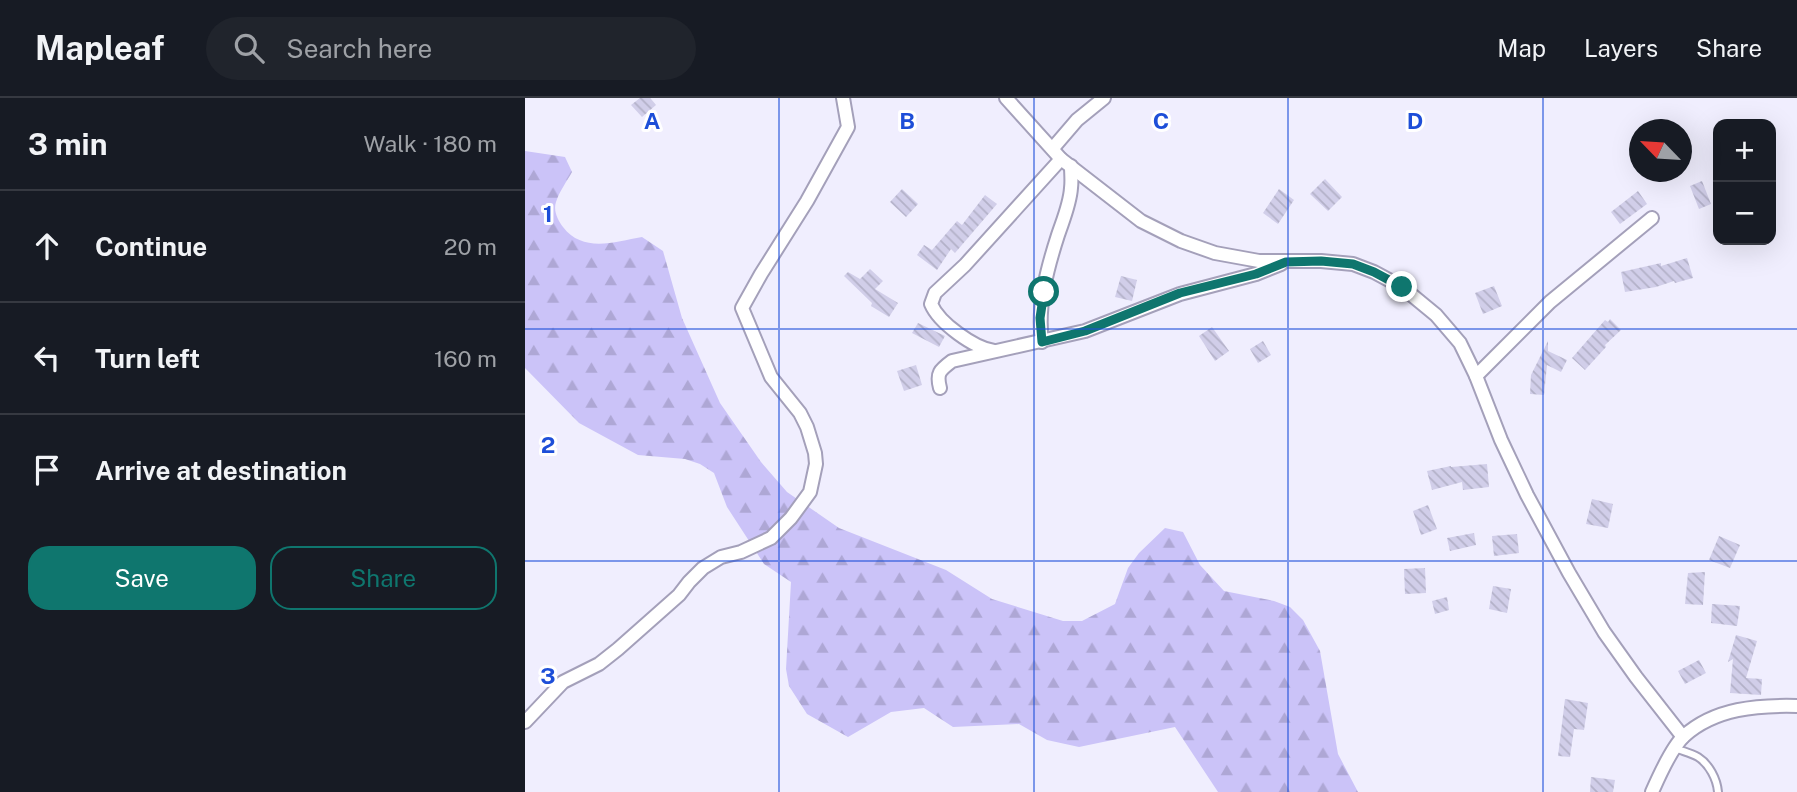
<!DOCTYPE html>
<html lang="en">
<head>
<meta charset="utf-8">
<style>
  :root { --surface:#171b24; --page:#20242c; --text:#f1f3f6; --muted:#9ea1a6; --line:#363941; --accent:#0f766e }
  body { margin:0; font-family:"Public Sans",sans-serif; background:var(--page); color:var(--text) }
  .controls { position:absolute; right:21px; top:21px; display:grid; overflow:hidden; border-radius:14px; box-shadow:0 7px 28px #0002 }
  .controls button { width:63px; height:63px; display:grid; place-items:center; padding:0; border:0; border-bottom:2px solid var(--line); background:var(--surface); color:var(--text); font:35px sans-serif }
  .compass { position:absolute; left:1104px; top:21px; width:63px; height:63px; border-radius:50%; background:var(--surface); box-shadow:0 7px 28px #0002; rotate:295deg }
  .stop { position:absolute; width:21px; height:21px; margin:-16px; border:5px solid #0f766e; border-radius:50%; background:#fff }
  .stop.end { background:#0f766e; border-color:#fff; box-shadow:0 2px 7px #0008 }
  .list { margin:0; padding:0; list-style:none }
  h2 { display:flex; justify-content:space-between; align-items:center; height:91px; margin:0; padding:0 28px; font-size:30px }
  h2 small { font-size:23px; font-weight:400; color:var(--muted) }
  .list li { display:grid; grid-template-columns:46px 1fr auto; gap:21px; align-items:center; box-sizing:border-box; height:112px; padding:0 28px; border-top:2px solid var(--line) }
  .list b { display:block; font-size:26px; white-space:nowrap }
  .list em { font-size:23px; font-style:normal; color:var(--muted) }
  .actions { display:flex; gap:14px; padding:21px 28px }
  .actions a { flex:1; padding:16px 0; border:2px solid var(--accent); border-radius:21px; text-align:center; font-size:24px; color:var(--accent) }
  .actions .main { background:var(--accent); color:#fff }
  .icon { flex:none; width:38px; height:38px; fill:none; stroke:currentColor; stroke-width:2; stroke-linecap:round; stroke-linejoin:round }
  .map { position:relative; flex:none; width:1272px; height:694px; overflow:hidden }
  header { display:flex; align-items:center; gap:42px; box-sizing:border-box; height:98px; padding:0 35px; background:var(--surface); border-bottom:2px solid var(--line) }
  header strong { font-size:33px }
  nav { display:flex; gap:38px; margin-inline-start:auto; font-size:24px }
  .search { width:490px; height:63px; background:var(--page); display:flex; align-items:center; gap:18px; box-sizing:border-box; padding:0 24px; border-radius:38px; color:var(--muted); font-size:26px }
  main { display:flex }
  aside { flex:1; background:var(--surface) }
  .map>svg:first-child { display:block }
  .forest { fill:url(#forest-firs) }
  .building { fill:url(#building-back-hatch) }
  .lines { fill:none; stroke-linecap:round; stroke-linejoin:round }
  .lane-casing { stroke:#a4a0ba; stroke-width:10 }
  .street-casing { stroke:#a4a0ba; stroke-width:16 }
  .lane { stroke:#fff; stroke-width:6 }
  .street { stroke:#fff; stroke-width:12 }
  .route { stroke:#0f766e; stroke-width:9 }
  .grid { fill:none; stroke:#1d4ed8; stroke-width:2; stroke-opacity:0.55 }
  .grid-label { font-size:23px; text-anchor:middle; font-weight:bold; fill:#1d4ed8; stroke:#fff; stroke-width:6; stroke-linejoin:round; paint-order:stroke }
</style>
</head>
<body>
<header>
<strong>Mapleaf</strong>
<div class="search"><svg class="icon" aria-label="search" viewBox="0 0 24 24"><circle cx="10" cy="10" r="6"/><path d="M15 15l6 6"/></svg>Search here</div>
<nav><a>Map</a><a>Layers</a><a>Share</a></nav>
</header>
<main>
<aside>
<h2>3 min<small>Walk · 180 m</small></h2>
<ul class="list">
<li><svg class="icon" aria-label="ahead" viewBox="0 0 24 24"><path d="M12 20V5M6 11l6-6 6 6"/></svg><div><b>Continue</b></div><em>20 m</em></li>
<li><svg class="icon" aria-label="left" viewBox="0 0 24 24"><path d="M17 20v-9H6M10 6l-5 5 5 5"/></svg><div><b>Turn left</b></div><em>160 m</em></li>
<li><svg class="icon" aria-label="arrive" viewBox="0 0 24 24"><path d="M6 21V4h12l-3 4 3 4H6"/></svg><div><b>Arrive at destination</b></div></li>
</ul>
<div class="actions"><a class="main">Save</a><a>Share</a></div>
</aside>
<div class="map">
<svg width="1272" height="694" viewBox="0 0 1272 694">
  <defs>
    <pattern id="forest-firs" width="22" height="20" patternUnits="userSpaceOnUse" patternTransform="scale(1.75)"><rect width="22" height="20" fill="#cbc3f8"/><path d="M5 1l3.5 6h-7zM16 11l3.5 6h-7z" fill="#aea7d5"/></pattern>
    <pattern id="building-back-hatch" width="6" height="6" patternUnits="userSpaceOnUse" patternTransform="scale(1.75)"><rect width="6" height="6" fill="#d1cee9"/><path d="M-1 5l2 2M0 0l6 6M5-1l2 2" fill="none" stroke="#b3b1c8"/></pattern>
  </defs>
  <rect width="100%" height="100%" fill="#f0eefe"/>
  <!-- forest -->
  <path class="forest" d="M 0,53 L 40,59 L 47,74 C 42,83 34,94 31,104 C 28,113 33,122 38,129 C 58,155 89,144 117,139 L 138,153 L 157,220 L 195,305 L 236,364 L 262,394 L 314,430 L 421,472 L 467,501 L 538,523 L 557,523 L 590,506 L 603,470 L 614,455 L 640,430 L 658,434 L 675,467 L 699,493 L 749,503 L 765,509 L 778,522 L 795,553 L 813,656 L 833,694 L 693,694 L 650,629 L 554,649 L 522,642 L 494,626 L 428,629 L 399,610 L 366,614 L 323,639 L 282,616 L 264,588 L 261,571 L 266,484 L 239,466 L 202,409 L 189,375 L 175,366 L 160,361 L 113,357 L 54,325 L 0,270 Z"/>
  <!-- building -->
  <g class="building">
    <path d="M 115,0 L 125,0 L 131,7 L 117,19 L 106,7 Z"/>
    <path d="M 800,81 L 817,99 L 803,113 L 785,96 Z"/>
    <path d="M 1177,83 L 1186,106 L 1174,111 L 1165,88 Z"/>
    <path d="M 377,91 L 393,106 L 381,119 L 365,104 Z"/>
    <path d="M 754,91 L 769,102 L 753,126 L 738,115 Z"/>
    <path d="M 1113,93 L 1122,106 L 1095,126 L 1086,114 Z"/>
    <path d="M 460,97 L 472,106 L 430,155 L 426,151 L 412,172 L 392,157 L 399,147 L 407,152 L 432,123 L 437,127 Z"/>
    <path d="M 1162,160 L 1168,180 L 1150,185 L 1149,183 L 1131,189 L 1100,194 L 1096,174 L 1136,165 L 1136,168 Z"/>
    <path d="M 345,171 L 358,183 L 350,191 L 373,205 L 364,219 L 346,208 L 347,205 L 319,178 L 323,174 L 335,181 Z"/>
    <path d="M 596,178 L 612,182 L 607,203 L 590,199 Z"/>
    <path d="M 969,188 L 977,208 L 958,216 L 950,195 Z"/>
    <path d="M 1085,221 L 1096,232 L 1080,247 L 1081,249 L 1060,272 L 1047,260 L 1080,222 L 1083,224 Z"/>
    <path d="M 393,225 L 420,238 L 414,249 L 387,235 Z"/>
    <path d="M 687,229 L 704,253 L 690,263 L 674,238 Z"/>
    <path d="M 738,243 L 746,257 L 733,265 L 725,251 Z"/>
    <path d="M 1023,243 L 1023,253 L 1042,262 L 1036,274 L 1022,267 L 1019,297 L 1005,296 L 1006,277 Z"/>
    <path d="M 391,267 L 397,287 L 379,293 L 372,273 Z"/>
    <path d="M 962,366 L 964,389 L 938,392 L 937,384 L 907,392 L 902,373 L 926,368 L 926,369 Z"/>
    <path d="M 1067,401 L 1088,406 L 1083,430 L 1061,426 Z"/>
    <path d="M 903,407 L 912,431 L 896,437 L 888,413 Z"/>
    <path d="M 949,435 L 951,447 L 925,453 L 922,440 Z"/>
    <path d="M 992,436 L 994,455 L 969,458 L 967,438 Z"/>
    <path d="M 1194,438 L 1215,447 L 1205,470 L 1184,462 Z"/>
    <path d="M 900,470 L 901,495 L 880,496 L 879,471 Z"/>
    <path d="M 1180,474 L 1178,507 L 1160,506 L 1163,475 Z"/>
    <path d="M 968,488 L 986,491 L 982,515 L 964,511 Z"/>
    <path d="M 922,499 L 924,512 L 910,516 L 907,503 Z"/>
    <path d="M 1187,506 L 1215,508 L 1212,528 L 1186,525 Z"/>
    <path d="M 1211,537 L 1232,543 L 1221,580 L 1237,581 L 1236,597 L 1205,595 L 1208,561 L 1203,564 Z"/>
    <path d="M 1174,562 L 1181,575 L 1160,586 L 1153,573 Z"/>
    <path d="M 1040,601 L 1063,605 L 1059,632 L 1049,631 L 1045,659 L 1033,658 Z"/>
    <path d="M 1066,679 L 1090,682 L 1088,694 L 1065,694 Z"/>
  </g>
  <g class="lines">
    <defs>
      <path id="lane" d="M 1150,650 C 1157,653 1166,655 1173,659 C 1184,666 1192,681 1193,694"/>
      <g id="street">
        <path d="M 481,0 L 536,61 L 616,123 L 656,143 L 690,155 L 734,163 L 796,163 L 828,166 L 849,174 L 877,189 L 911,217 L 935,245 L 951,278 L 976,342 L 1002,397 L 1044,475 L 1079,534 L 1111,579 L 1158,639"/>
        <path d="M 528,50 L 552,22 L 579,0"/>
        <path d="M 517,244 C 512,208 522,171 533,137 C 538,122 545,106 546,90 C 547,83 546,75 546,68"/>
        <path d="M 469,253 C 449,250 414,225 406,206 L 410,195 L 440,167 L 536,61"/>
        <path d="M 951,278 L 1025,204 L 1127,120"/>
        <path d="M 415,290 C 411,275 415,272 427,263 L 560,233 L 655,196 L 731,176 L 756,166"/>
        <path d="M 0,624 L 38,584 L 74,566 L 93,551 L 154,497 L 164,484 L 178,470 L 196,459 L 216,454 L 246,440 L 266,420 L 285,394 L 291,366 L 290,355 L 282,329 L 275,315 L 246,279 L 217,210 L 236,176 L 282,103 L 323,29 L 318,0"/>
        <path d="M 1127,694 C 1134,678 1147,649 1159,638 C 1190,610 1233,607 1272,608"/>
      </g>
    </defs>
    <!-- lane casing -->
    <use href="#lane" class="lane-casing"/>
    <!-- street casing -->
    <use href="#street" class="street-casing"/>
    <!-- lane -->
    <use href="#lane" class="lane"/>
    <!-- street -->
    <use href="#street" class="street"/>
  </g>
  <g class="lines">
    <!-- route -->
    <path class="route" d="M 519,194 L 515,220 L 517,244 L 560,233 L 655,195 L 731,176 L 761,164 L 796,163 L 828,166 L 849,174 L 877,189"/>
  </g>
  <!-- grid -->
  <path class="grid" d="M 254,0 L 254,694M 509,0 L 509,694M 763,0 L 763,694M 1018,0 L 1018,694M 0,231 L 1272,231M 0,463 L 1272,463"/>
  <g class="grid-label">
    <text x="127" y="31">A</text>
    <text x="382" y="31">B</text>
    <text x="636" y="31">C</text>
    <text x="890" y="31">D</text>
    <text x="23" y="124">1</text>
    <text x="23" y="355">2</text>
    <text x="23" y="586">3</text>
  </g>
</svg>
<div class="controls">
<button>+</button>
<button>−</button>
</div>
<svg class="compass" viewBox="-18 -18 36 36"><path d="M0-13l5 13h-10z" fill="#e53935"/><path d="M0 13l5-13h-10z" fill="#9ea1a6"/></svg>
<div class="stop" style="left:519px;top:194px"></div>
<div class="stop end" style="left:877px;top:189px"></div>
</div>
</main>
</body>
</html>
